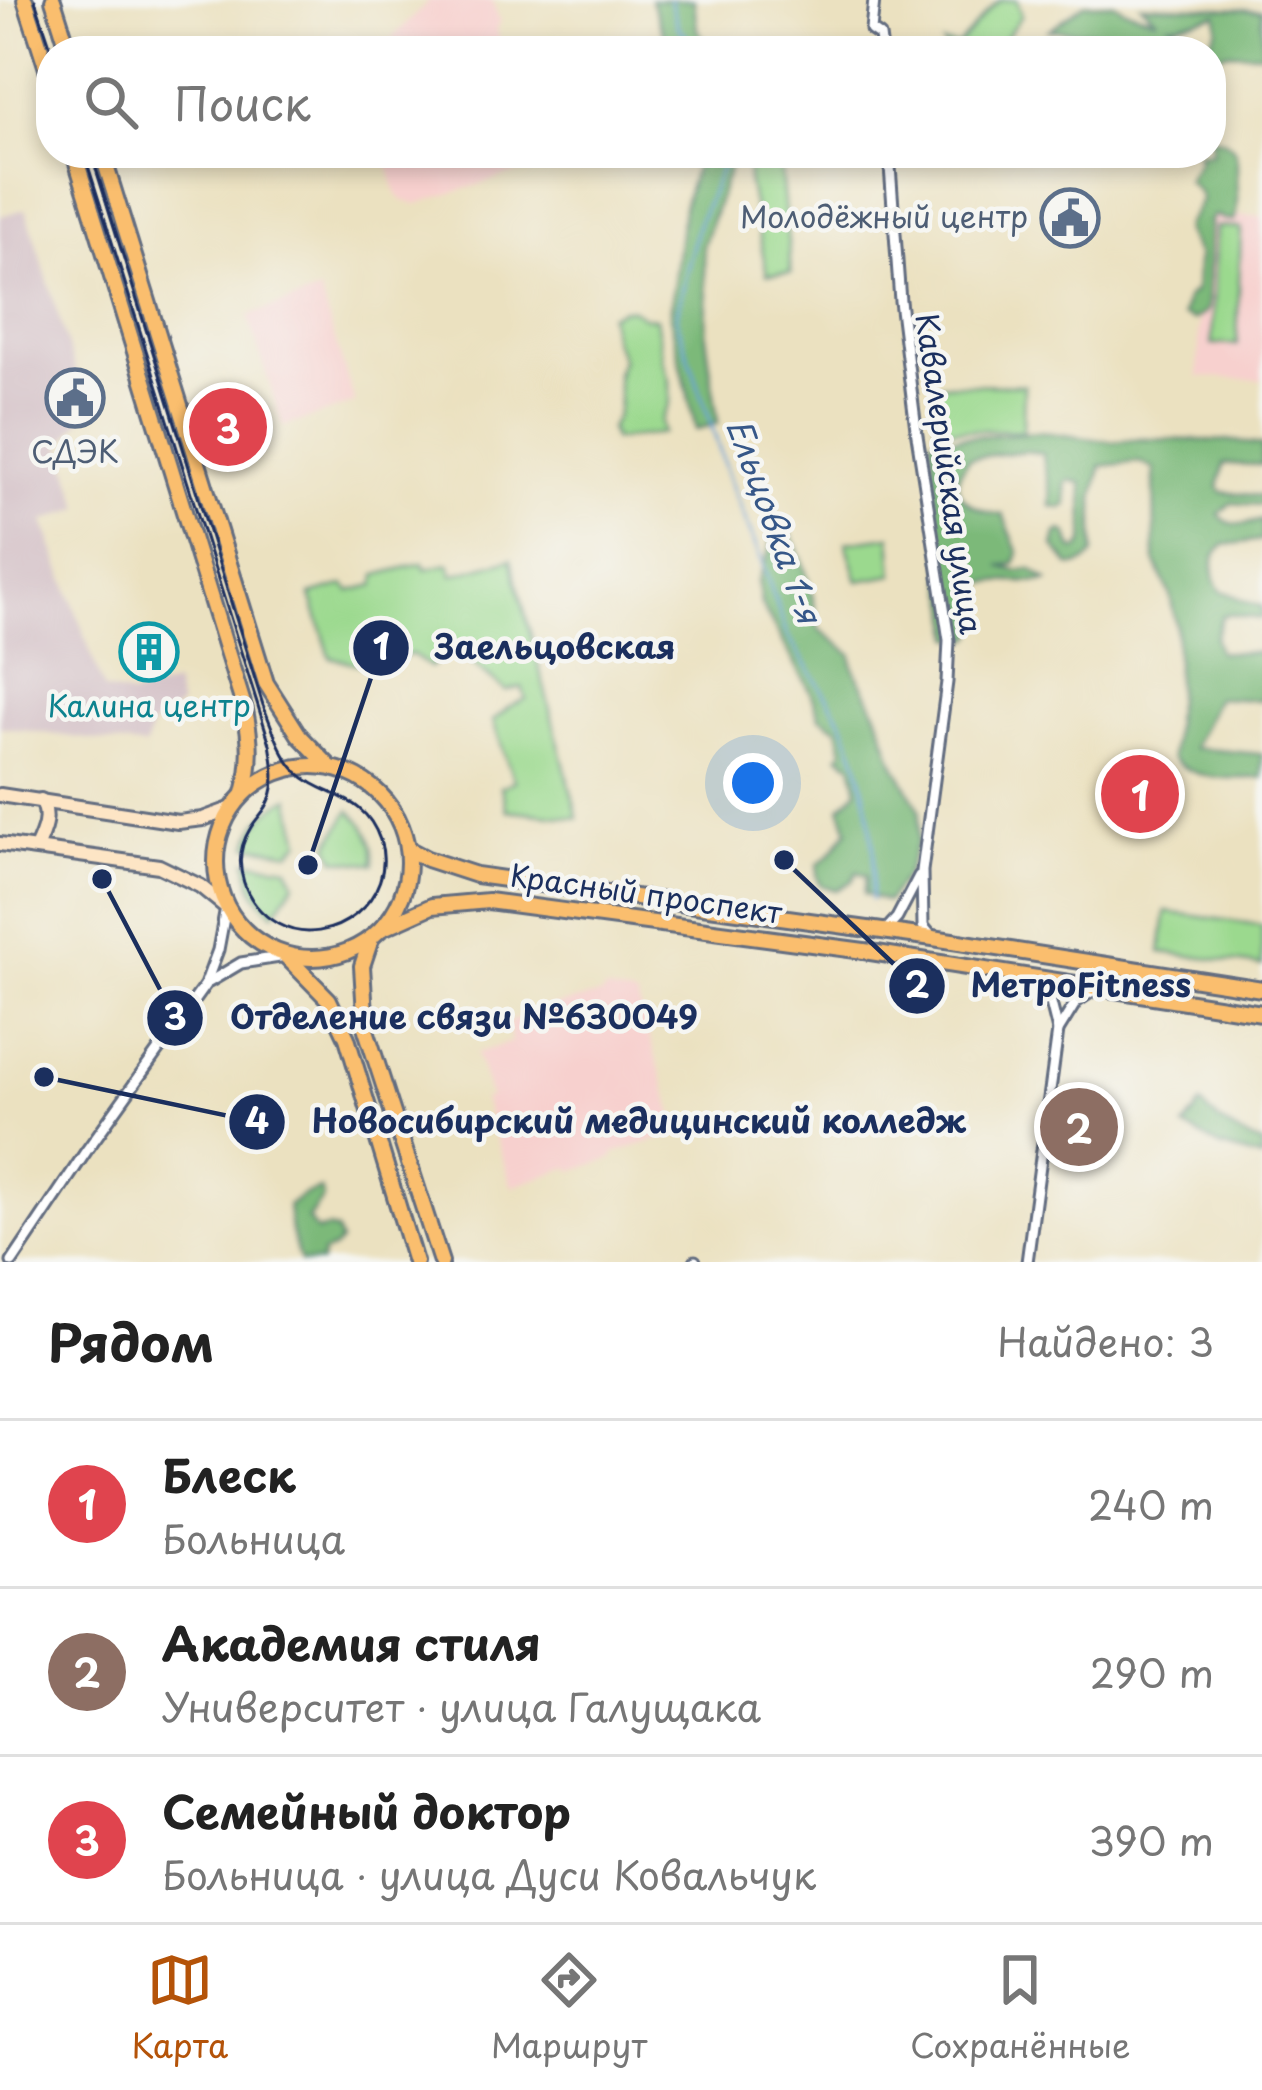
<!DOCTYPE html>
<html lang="ru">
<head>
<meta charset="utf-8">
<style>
  :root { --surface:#fff; --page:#f6f6f6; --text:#222; --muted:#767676; --line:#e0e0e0; --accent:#b45309 }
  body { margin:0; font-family:"Playpen Sans",sans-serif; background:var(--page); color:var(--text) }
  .you { position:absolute; left:753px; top:783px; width:42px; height:42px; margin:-30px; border:9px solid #fff; border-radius:50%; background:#1a73e8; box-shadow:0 0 0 18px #1a73e833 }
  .badge { display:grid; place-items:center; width:78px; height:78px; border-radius:50%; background:var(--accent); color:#fff; font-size:39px; font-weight:700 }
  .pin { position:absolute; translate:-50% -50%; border:6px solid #fff; box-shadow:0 3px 12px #0006 }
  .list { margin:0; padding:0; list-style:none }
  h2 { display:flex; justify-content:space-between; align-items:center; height:156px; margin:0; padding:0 48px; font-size:51px }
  h2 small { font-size:39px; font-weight:400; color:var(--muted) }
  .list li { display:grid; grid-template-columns:78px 1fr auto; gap:36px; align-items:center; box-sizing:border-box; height:168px; padding:0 48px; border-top:3px solid var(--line) }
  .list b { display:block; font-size:45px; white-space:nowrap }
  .list p { margin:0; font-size:39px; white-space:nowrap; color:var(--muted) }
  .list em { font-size:39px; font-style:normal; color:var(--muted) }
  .icon { flex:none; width:66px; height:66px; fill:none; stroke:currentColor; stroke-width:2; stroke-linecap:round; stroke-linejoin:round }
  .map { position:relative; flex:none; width:1262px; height:1262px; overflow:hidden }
  .search { position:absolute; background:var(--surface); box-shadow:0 6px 18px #0003; left:36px; right:36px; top:36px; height:132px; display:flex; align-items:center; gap:30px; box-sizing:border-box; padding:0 42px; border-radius:48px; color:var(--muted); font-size:45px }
  .sheet { height:660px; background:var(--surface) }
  nav { display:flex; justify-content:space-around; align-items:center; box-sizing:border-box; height:168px; border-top:3px solid var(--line); background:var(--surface); font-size:33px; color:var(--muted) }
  nav a { display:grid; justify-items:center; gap:6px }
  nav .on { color:var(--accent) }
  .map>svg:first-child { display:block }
  .built { fill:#f7d0ce }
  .industrial { fill:#d2bec4 }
  .green { fill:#9bd98e; stroke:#5b8476; stroke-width:3 }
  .forest { fill:#7cb979; stroke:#4c746c; stroke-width:3 }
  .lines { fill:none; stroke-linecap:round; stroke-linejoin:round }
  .stream { stroke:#67a1d6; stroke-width:3 }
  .street-casing { stroke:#646d80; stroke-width:15 }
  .secondary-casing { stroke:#646d80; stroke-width:18 }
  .primary-casing { stroke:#646d80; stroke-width:20 }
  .street { stroke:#fff; stroke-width:9 }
  .secondary { stroke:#fde5c5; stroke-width:12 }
  .primary { stroke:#fabe6e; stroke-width:14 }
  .tram { stroke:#1b2f5e; stroke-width:3 }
  .labels { text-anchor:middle; stroke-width:9; stroke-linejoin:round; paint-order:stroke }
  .service-label { font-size:30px; fill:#4e5e75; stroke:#f6f6f2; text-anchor:end }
  .street-label { font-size:30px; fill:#1b2f5e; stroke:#f6f6f2 }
  .culture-label { font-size:30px; fill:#0d838f; stroke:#f6f6f2 }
  .water-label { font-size:33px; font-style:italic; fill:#365788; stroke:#f6f6f2 }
  .leader { fill:none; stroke:#1b2f5e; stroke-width:4.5 }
  .callout-dot { fill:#1b2f5e; stroke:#f6f6f2; stroke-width:4.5 }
  .mark-label { font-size:36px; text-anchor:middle; font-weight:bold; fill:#fff }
  .callout-label { font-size:33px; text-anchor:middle; font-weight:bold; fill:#1b2f5e; stroke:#f6f6f2; stroke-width:9; stroke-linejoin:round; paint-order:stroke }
</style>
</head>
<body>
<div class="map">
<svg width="1262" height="1262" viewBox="0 0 1262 1262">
  <rect width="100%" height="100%" fill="#f6f6f2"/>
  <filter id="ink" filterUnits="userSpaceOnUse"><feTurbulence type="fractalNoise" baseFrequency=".00833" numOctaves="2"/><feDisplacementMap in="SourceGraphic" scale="24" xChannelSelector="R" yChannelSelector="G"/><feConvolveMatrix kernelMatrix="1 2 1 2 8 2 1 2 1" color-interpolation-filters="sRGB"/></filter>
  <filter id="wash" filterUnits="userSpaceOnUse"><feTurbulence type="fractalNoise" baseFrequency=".004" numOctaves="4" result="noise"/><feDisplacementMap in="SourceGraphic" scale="48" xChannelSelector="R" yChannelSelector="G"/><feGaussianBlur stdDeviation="2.7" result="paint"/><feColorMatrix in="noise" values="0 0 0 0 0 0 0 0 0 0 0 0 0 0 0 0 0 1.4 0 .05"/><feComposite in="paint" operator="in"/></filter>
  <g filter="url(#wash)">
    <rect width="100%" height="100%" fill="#ebe1c0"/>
    <!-- built -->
    <g class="built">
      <path d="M 430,0 L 492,0 L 500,22 L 496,27 L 503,51 L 379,51 Z"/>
      <path d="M 384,153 L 532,153 L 536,167 L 417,204 L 403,201 L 397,195 Z"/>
      <path d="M 1202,215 L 1262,216 L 1262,380 L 1198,377 Z"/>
      <path d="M 320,292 L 355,403 L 283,427 L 248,316 Z"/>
      <path d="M 605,990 L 637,997 L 680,1133 L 614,1153 L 614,1158 L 572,1171 L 570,1167 L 512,1187 L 483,1099 L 490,1097 L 476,1053 L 511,1042 L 508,1022 L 542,1008 L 602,995 Z"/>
    </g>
    <!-- industrial -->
    <path class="industrial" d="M 26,209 L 88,412 L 61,445 L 81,508 L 44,521 L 104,690 L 132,696 L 174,684 L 180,706 L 152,726 L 145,747 L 0,727 L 0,216 Z"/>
    <!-- green -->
    <g class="green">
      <path d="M 1001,0 L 1017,0 L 1022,15 L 996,51 L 946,51 L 943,44 L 957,46 C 975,30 980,15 1001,0 Z"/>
      <path d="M 748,153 L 779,153 L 791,273 L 767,274 L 748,179 Z"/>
      <path d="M 1216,227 L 1241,228 L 1237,345 L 1212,344 Z"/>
      <path d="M 623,309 L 632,309 L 645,317 L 656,318 L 663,360 L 670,381 L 670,402 L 661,421 L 663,433 L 613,440 L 610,428 C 630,398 608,386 622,359 L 613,339 L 609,315 Z"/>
      <path d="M 937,384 L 1024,385 L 1023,431 L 936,429 Z"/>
      <path d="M 891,536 L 894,575 L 858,581 L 846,542 Z"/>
      <path d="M 511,559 L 578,818 L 507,810 L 501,787 L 514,781 L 493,721 L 509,707 L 526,699 L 522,687 L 506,691 L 453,647 L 430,667 L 411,654 L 370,667 L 330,657 L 311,595 L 345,585 L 350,591 L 375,585 L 377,575 L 423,563 L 425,569 L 449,564 L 453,575 Z"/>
      <path d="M 290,798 L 301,841 L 290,852 L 249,845 C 255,821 268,808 290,798 Z"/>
      <path d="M 350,810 C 367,825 375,841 374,864 L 336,859 L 329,845 Z"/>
      <path d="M 247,861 L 288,867 L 295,882 L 274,913 C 256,899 249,884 247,861 Z"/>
      <path d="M 1166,912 L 1262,925 L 1262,966 L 1161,952 Z"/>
    </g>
    <!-- forest -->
    <g class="forest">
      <path d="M 651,0 L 694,0 L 697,29 L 712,51 L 670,51 Z"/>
      <path d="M 1114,3 L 1123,9 L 1157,19 L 1141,5 L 1262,10 L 1262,53 L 1228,52 L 1211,58 L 1210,42 L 1218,28 L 1217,14 C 1208,17 1177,25 1170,24 L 1187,37 L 1049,30 L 1084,4 Z"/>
      <path d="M 1211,137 C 1245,142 1236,166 1237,191 C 1237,203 1238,209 1234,221 L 1224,220 L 1215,215 L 1210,220 L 1208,307 L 1205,313 L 1194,320 L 1183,315 L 1186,299 L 1195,290 L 1198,255 C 1176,218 1187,231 1201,200 L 1199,193 L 1187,180 L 1199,159 L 1197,153 L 1211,153 Z"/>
      <path d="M 699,153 L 734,153 L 703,246 L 707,297 L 706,336 L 718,423 L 696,430 L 670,316 L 683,207 Z"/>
      <path d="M 1041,432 L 1114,442 L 1141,439 L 1233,441 L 1262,445 L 1262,465 L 1224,464 L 1219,487 L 1222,492 L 1262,496 L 1262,505 L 1231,503 L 1219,514 C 1227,528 1248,525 1262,520 L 1262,540 L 1224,545 C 1210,557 1211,576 1221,591 C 1236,594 1247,605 1262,606 L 1262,619 L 1228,614 L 1222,616 L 1215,638 L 1218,652 L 1262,653 L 1262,700 L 1216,698 C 1210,716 1199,730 1194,748 L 1262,754 L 1262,778 C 1230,778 1196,782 1171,758 L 1176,697 L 1176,624 L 1170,595 L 1155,561 L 1154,469 L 1139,462 L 1101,466 L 1094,498 L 1094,553 C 1090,561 1079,567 1070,566 L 1054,546 L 1057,534 L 1061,531 L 1067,533 L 1073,549 L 1078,550 C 1080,548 1083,545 1084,542 C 1085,538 1083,488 1082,483 L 1071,480 L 1066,483 L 1067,506 L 1062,508 L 1051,506 L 1051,494 L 1042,453 L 1025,451 L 969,458 C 965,465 960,471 958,478 C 952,502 986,513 1003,515 L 1019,553 L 1015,564 L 1000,566 L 1018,571 L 1031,569 L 1048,581 C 1031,587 984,573 975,591 C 968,604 993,650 953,637 L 950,606 L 943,577 L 931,439 Z"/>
      <path d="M 771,508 C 799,531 813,594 819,629 L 852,654 L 853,666 L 878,715 L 894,763 L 920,810 L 918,841 L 906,874 L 887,902 L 864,894 L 867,876 L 857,872 L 852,881 L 836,890 L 821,885 L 817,877 L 818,864 C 835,853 836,844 848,830 L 840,807 L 858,790 L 852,764 L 839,755 L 843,751 L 838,728 L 820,717 L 811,692 L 761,604 L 758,581 L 771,546 Z"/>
      <path d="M 1201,1105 C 1220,1124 1238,1135 1262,1144 L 1262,1159 L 1220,1147 L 1184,1127 Z"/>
      <path d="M 321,1189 L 323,1198 L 308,1219 L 316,1231 L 328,1228 L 336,1231 L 340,1242 L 335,1248 L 322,1254 L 321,1262 L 300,1262 L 291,1232 L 288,1206 L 303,1195 Z"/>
    </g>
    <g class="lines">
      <!-- stream -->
      <g class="stream">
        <path d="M 670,0 L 678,27 L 700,51"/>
        <path d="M 727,153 L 697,227 L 676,318 L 730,482 L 761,559 L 787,635 L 843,722 L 858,762 L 868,806 L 874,852 L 871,900"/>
      </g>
    </g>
  </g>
  <g filter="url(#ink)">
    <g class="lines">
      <defs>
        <g id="street">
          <path d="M 874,0 L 871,30 L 880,36 L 882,51"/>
          <path d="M 889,153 L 900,301 L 916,429 L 949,640 L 947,682 L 922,871 L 923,926 L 932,937"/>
          <path d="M 885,931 L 897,918 L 919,876"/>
          <path d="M 209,982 L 241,963 L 286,956"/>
          <path d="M 1058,1031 L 1076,1002 L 1097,988"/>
          <path d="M 12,1262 L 87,1150 L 205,985 L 218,950 L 226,907"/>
          <path d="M 695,1262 L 695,1261"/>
          <path d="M 1027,1262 L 1058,1031 L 1049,995 L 1033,978"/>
        </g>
        <g id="secondary">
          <path d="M 0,795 L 178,822 L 203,819 L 230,809"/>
          <path d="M 0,844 L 159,866 L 200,886 L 226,907"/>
          <path d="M 36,848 C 43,833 51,816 41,800"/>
        </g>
        <g id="primary">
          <path d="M 25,0 L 51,81"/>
          <path d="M 53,0 L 69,51"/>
          <path d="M 74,153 L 245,710 C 251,739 252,764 244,793"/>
          <path d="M 102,153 L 266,683 L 299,735 L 330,767"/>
          <circle cx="312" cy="862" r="96"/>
          <path d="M 408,849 L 427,859 L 476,875 L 933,938 L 1262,989"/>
          <path d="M 383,928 L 432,906 L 488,901 L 864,951 L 1262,1013"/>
          <path d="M 371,939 L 362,966 L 366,1030 L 441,1262"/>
          <path d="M 286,956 L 329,1000 L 347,1038 L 415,1262"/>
        </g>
      </defs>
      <!-- street casing -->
      <use href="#street" class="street-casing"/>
      <!-- secondary casing -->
      <use href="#secondary" class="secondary-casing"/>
      <!-- primary casing -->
      <use href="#primary" class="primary-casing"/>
      <!-- street -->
      <use href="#street" class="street"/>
      <!-- secondary -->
      <use href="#secondary" class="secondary"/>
      <!-- primary -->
      <use href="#primary" class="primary"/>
      <!-- tram -->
      <g class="tram">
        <path d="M 35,0 L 52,51"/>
        <path d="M 84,153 L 270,744 C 273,762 277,781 270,799 C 266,811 256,818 250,829 C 229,863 245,905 278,924 C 331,953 399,897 380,840 C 364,792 324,799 296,771 C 280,754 272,727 263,705 L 91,153"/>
      </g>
    </g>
  </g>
  <!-- icons -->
  <defs>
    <symbol id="civic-ring" viewBox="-11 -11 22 22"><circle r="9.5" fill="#f6f6f2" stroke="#5c6f8a" stroke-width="1.5"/><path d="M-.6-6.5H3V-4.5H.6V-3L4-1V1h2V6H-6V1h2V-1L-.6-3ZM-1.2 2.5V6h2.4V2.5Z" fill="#5c6f8a"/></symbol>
    <symbol id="building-ring" viewBox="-11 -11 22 22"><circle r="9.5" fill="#f6f6f2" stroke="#0f9aa8" stroke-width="1.5"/><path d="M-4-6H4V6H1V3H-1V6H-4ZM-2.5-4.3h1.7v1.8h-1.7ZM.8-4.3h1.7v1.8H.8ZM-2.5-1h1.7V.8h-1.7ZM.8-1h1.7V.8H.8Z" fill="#0f9aa8"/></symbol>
  </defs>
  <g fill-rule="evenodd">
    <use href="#civic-ring" x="1037" y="185" width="66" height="66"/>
    <use href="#civic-ring" x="42" y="365" width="66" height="66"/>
    <use href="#building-ring" x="116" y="619" width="66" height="66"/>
  </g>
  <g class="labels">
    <!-- service labels -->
    <g class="service-label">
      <text x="1028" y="228">Молодёжный центр</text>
      <text x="75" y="463" text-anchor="middle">СДЭК</text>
    </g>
    <!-- street labels -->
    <g class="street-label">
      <text transform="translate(948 474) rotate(82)" y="10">Кавалерийская улица</text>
      <text transform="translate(646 895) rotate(8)" y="10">Красный проспект</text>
    </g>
    <!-- culture labels -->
    <g class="culture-label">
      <text x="149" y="717">Калина центр</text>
    </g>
    <!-- water labels -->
    <g class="water-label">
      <text transform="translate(774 521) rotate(70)" y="12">Ельцовка 1-я</text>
    </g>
  </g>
  <!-- callouts -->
  <path class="leader" d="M308 865L381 648M784 860L917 986M102 879L175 1018M44 1077L257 1122"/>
  <g class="callout-dot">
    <circle cx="308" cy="865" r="12"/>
    <circle cx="784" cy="860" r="12"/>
    <circle cx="102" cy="879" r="12"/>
    <circle cx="44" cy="1077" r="12"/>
    <circle cx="381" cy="648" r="30"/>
    <circle cx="917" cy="986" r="30"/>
    <circle cx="175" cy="1018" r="30"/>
    <circle cx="257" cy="1122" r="30"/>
  </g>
  <g class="mark-label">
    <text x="381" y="660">1</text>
    <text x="917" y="998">2</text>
    <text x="175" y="1030">3</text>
    <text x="257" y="1134">4</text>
  </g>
  <g class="callout-label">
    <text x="555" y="659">Заельцовская</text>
    <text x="1081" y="997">МетроFitness</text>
    <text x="464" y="1029">Отделение связи №630049</text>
    <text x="639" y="1133">Новосибирский медицинский колледж</text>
  </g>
</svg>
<div class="you"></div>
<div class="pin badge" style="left:1140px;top:794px;background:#e0444e">1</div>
<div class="pin badge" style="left:1079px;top:1127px;background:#8d6e63">2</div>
<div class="pin badge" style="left:228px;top:427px;background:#e0444e">3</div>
<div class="search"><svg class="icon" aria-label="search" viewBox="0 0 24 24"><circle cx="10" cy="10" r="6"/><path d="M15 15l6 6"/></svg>Поиск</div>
</div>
<section class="sheet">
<h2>Рядом<small>Найдено: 3</small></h2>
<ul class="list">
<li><span class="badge" style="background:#e0444e">1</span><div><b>Блеск</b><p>Больница</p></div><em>240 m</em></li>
<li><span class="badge" style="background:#8d6e63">2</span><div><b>Академия стиля</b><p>Университет · улица Галущака</p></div><em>290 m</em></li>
<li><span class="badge" style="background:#e0444e">3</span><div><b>Семейный доктор</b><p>Больница · улица Дуси Ковальчук</p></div><em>390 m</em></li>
</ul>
</section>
<nav>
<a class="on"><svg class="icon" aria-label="map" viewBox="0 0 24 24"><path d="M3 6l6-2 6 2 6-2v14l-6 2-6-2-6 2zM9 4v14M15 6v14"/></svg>Карта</a>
<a><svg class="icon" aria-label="directions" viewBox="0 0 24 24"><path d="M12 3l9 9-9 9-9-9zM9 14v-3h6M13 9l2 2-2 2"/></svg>Маршрут</a>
<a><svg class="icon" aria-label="saved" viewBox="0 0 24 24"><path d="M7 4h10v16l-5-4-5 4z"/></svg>Сохранённые</a>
</nav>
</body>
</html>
